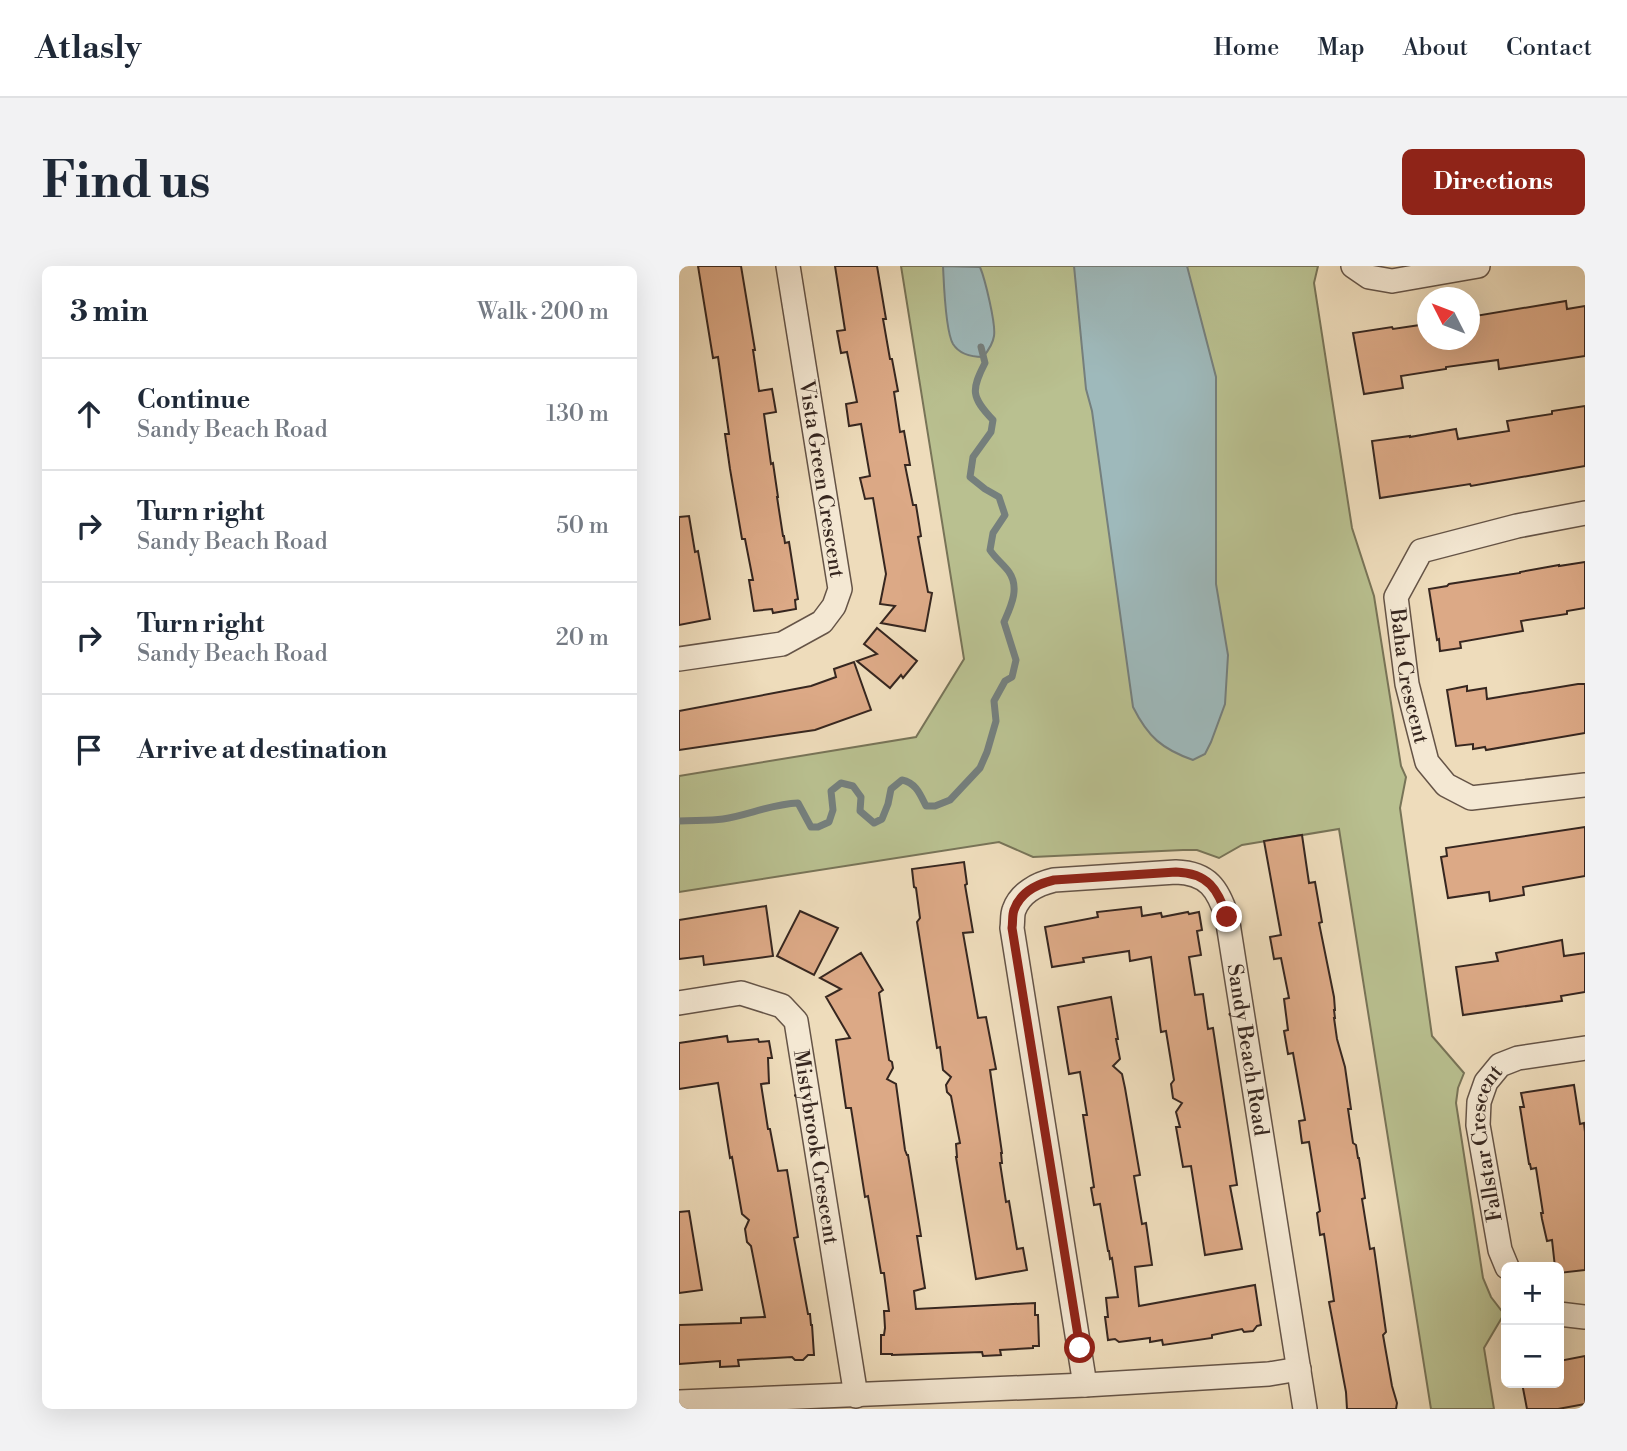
<!DOCTYPE html>
<html lang="en">
<head>
<meta charset="utf-8">
<style>
  :root { --surface:#fff; --page:#f2f2f3; --text:#1f2937; --muted:#747a83; --line:#e0e1e3; --accent:#8f2418 }
  body { margin:0; font-family:"Libre Bodoni",serif; background:var(--page); color:var(--text) }
  .controls { position:absolute; right:21px; bottom:21px; display:grid; overflow:hidden; border-radius:10px; box-shadow:0 7px 28px #0002 }
  .controls button { width:63px; height:63px; display:grid; place-items:center; padding:0; border:0; border-bottom:2px solid var(--line); background:var(--surface); color:var(--text); font:35px sans-serif }
  .compass { position:absolute; left:738px; top:21px; width:63px; height:63px; border-radius:50%; background:var(--surface); box-shadow:0 7px 28px #0002; rotate:312deg }
  .stop { position:absolute; width:21px; height:21px; margin:-16px; border:5px solid #8f2418; border-radius:50%; background:#fff }
  .stop.end { background:#8f2418; border-color:#fff; box-shadow:0 2px 7px #0008 }
  .list { margin:0; padding:0; list-style:none }
  h2 { display:flex; justify-content:space-between; align-items:center; height:91px; margin:0; padding:0 28px; font-size:30px }
  h2 small { font-size:23px; font-weight:400; color:var(--muted) }
  .list li { display:grid; grid-template-columns:46px 1fr auto; gap:21px; align-items:center; box-sizing:border-box; height:112px; padding:0 28px; border-top:2px solid var(--line) }
  .list b { display:block; font-size:26px; white-space:nowrap }
  .list p { margin:0; font-size:23px; white-space:nowrap; color:var(--muted) }
  .list em { font-size:23px; font-style:normal; color:var(--muted) }
  .icon { flex:none; width:38px; height:38px; fill:none; stroke:currentColor; stroke-width:2; stroke-linecap:round; stroke-linejoin:round }
  .map { position:relative; flex:none; width:906px; height:1143px; overflow:hidden; border-radius:10px }
  header { display:flex; align-items:center; gap:42px; box-sizing:border-box; height:98px; padding:0 35px; background:var(--surface); border-bottom:2px solid var(--line) }
  header strong { font-size:33px }
  nav { display:flex; gap:38px; margin-inline-start:auto; font-size:24px }
  .intro { display:flex; align-items:center; justify-content:space-between; box-sizing:border-box; height:168px; padding:0 42px }
  h1 { margin:0; font-size:49px }
  .button { padding:18px 32px; border-radius:10px; background:var(--accent); color:#fff; font-size:24px; font-weight:700 }
  main { display:flex; gap:42px; padding:0 42px }
  aside { flex:1; background:var(--surface); border-radius:10px; box-shadow:0 7px 28px #0002 }
  .map>svg:first-child { display:block }
  .green { fill:#b9c090; stroke:#787458; stroke-width:2 }
  .water { fill:#9eb9bb; stroke:#757f7d; stroke-width:2 }
  .lines { fill:none; stroke-linecap:round; stroke-linejoin:round }
  .stream { stroke:#757f7d; stroke-width:7 }
  .building { fill:#dca986; stroke:#372720; stroke-width:2 }
  .street-casing { stroke:#655447; stroke-width:26 }
  .street { stroke:#f4e8d3; stroke-width:23 }
  .route { stroke:#8f2418; stroke-width:9 }
  .labels { text-anchor:middle; stroke-width:5; stroke-linejoin:round; paint-order:stroke }
  .street-label { font-size:21px; fill:#372720; stroke:#f4e8d3 }
</style>
</head>
<body>
<header>
<strong>Atlasly</strong>
<nav><a>Home</a><a>Map</a><a>About</a><a>Contact</a></nav>
</header>
<div class="intro"><h1>Find us</h1><a class="button">Directions</a></div>
<main>
<aside>
<h2>3 min<small>Walk · 200 m</small></h2>
<ul class="list">
<li><svg class="icon" aria-label="ahead" viewBox="0 0 24 24"><path d="M12 20V5M6 11l6-6 6 6"/></svg><div><b>Continue</b><p>Sandy Beach Road</p></div><em>130 m</em></li>
<li><svg class="icon" aria-label="right" viewBox="0 0 24 24"><path d="M7 20v-9h11M14 6l5 5-5 5"/></svg><div><b>Turn right</b><p>Sandy Beach Road</p></div><em>50 m</em></li>
<li><svg class="icon" aria-label="right" viewBox="0 0 24 24"><path d="M7 20v-9h11M14 6l5 5-5 5"/></svg><div><b>Turn right</b><p>Sandy Beach Road</p></div><em>20 m</em></li>
<li><svg class="icon" aria-label="arrive" viewBox="0 0 24 24"><path d="M6 21V4h12l-3 4 3 4H6"/></svg><div><b>Arrive at destination</b></div></li>
</ul>
</aside>
<div class="map">
<svg width="906" height="1143" viewBox="0 0 906 1143">
  <rect width="100%" height="100%" fill="#eedcbb"/>
  <filter id="stains"><feTurbulence type="fractalNoise" baseFrequency=".00286" numOctaves="4"/><feColorMatrix values="0 0 0 0 .2 0 0 0 0 .09 0 0 0 0 .02 0 0 0 .5 -.17"/></filter>
  <radialGradient id="worn" r=".72"><stop offset=".6" stop-color="#630" stop-opacity="0"/><stop offset="1" stop-color="#630" stop-opacity=".3"/></radialGradient>
  <!-- green -->
  <path class="green" d="M 222,0 L 639,0 L 635,17 L 673,262 L 695,330 L 722,500 L 727,511 L 721,542 L 753,770 L 785,807 L 779,822 L 777,837 L 804,1012 L 812,1031 L 825,1048 L 805,1082 L 815,1143 L 752,1143 L 660,563 L 563,579 L 540,592 L 518,584 L 504,584 L 354,591 L 320,576 L 0,626 L 0,510 L 237,471 L 285,393 Z"/>
  <!-- water -->
  <g class="water">
    <path d="M 264,0 L 301,1 C 306,13 317,58 315,70 C 314,77 309,85 304,91 C 293,91 281,89 274,78 C 266,64 265,18 264,0 Z"/>
    <path d="M 395,0 L 508,0 L 537,111 L 537,318 L 549,389 L 546,438 L 532,476 L 526,488 L 514,494 C 483,483 469,471 454,441 L 413,145 L 407,123 Z"/>
  </g>
  <g class="lines">
    <!-- stream -->
    <path class="stream" d="M 0,555 C 14,554 30,555 44,553 C 69,549 93,538 119,537 L 132,561 L 139,561 L 150,556 L 154,544 L 152,525 L 162,517 L 174,520 L 182,531 L 181,545 L 195,557 L 203,553 L 209,538 L 212,523 L 223,514 C 237,517 241,528 247,540 L 256,540 L 271,534 L 301,502 L 308,486 L 317,455 L 315,435 L 326,415 L 333,411 L 337,394 L 325,356 C 332,340 341,322 330,306 C 324,298 316,292 311,284 L 314,267 L 326,249 L 320,231 L 306,223 L 291,211 L 294,191 L 312,166 L 314,154 C 292,131 292,124 306,97 L 302,81"/>
  </g>
  <!-- building -->
  <g class="building">
    <path d="M 19,0 L 62,0 L 76,84 L 74,84 L 80,125 L 93,123 L 97,146 L 85,148 L 92,198 L 94,197 L 99,231 L 98,231 L 104,270 L 105,270 L 106,277 L 110,276 L 119,333 L 116,334 L 117,343 L 94,347 L 93,343 L 75,345 L 70,314 L 74,314 L 66,273 L 63,273 L 51,203 L 46,168 L 50,168 L 39,91 L 34,92 Z"/>
    <path d="M 156,0 L 198,0 L 207,53 L 204,53 L 211,93 L 213,93 L 219,125 L 215,126 L 221,166 L 225,165 L 231,199 L 226,199 L 234,239 L 237,239 L 242,270 L 239,271 L 249,326 L 253,327 L 246,365 L 202,357 L 216,340 L 201,338 L 207,308 L 194,232 L 186,233 L 181,212 L 191,210 L 182,158 L 170,160 L 167,138 L 178,136 L 168,86 L 162,87 L 158,65 L 166,64 Z"/>
    <path d="M 887,35 L 888,43 L 906,40 L 906,90 L 820,103 L 819,94 L 767,101 L 767,103 L 722,110 L 724,122 L 685,128 L 674,67 L 713,61 L 714,63 L 748,58 L 748,74 L 790,74 L 790,51 Z"/>
    <path d="M 906,140 L 906,200 L 792,220 L 791,218 L 701,232 L 693,175 L 731,170 L 731,171 L 777,163 L 779,173 L 830,165 L 828,155 L 873,148 L 873,145 Z"/>
    <path d="M 10,250 L 16,286 L 19,285 L 31,353 L 0,359 L 0,251 Z"/>
    <path d="M 906,296 L 906,342 L 888,345 L 888,348 L 842,355 L 844,365 L 781,376 L 782,382 L 761,385 L 760,373 L 758,374 L 750,323 L 768,320 L 770,318 L 841,307 L 841,306 L 880,299 L 880,300 Z"/>
    <path d="M 198,362 L 238,395 L 224,412 L 222,409 L 211,422 L 178,395 L 198,388 L 185,378 Z"/>
    <path d="M 175,396 L 192,444 L 136,464 L 0,484 L 0,445 L 132,420 L 157,411 L 155,403 Z"/>
    <path d="M 899,418 L 906,418 L 906,467 L 807,484 L 806,481 L 794,483 L 794,478 L 777,480 L 768,424 L 788,420 L 788,425 L 807,422 L 808,433 Z"/>
    <path d="M 906,561 L 906,610 L 844,621 L 845,629 L 811,635 L 810,626 L 769,632 L 762,591 L 768,590 L 767,582 Z"/>
    <path d="M 623,569 L 630,617 L 636,616 L 643,656 L 640,657 L 655,731 L 656,744 L 655,744 L 656,752 L 655,752 L 658,773 L 666,801 L 672,843 L 669,843 L 674,877 L 677,879 L 679,892 L 680,892 L 686,932 L 683,933 L 691,983 L 695,982 L 707,1066 L 704,1069 L 713,1120 L 718,1137 L 717,1143 L 668,1143 L 667,1126 L 650,1036 L 655,1035 L 645,968 L 641,969 L 638,947 L 641,945 L 630,876 L 623,877 L 620,855 L 626,854 L 614,787 L 609,788 L 605,765 L 609,764 L 605,733 L 610,732 L 602,692 L 595,693 L 591,671 L 602,669 L 585,575 Z"/>
    <path d="M 285,596 L 288,618 L 286,619 L 294,666 L 284,667 L 299,752 L 307,751 L 317,803 L 311,804 L 323,887 L 322,887 L 323,897 L 321,897 L 327,936 L 330,935 L 338,983 L 344,982 L 348,1004 L 297,1013 L 277,891 L 278,891 L 277,878 L 281,877 L 272,830 L 268,826 L 267,819 L 272,811 L 264,804 L 261,781 L 258,782 L 238,656 L 241,652 L 237,622 L 235,621 L 233,603 Z"/>
    <path d="M 87,640 L 94,690 L 25,699 L 24,690 L 0,693 L 0,654 Z"/>
    <path d="M 462,641 L 463,650 L 482,647 L 483,651 L 509,646 L 510,648 L 520,646 L 523,664 L 518,665 L 522,689 L 510,691 L 516,729 L 524,728 L 529,763 L 534,762 L 558,919 L 551,920 L 563,983 L 526,989 L 512,900 L 504,901 L 497,861 L 501,861 L 497,846 L 503,837 L 494,832 L 492,818 L 495,814 L 487,765 L 482,766 L 472,691 L 451,695 L 450,685 L 404,692 L 405,696 L 373,701 L 366,661 L 419,651 L 418,646 Z"/>
    <path d="M 121,645 L 159,662 L 135,709 L 98,690 Z"/>
    <path d="M 883,674 L 885,690 L 906,687 L 906,726 L 882,730 L 883,735 L 784,749 L 777,701 L 819,695 L 817,687 Z"/>
    <path d="M 182,687 L 204,724 L 200,727 L 210,794 L 213,796 L 214,802 L 208,813 L 217,818 L 226,884 L 228,889 L 229,889 L 242,970 L 238,970 L 246,1022 L 235,1025 L 237,1043 L 356,1037 L 356,1049 L 359,1049 L 360,1080 L 354,1080 L 354,1082 L 321,1084 L 322,1089 L 304,1090 L 303,1086 L 213,1089 L 213,1088 L 202,1088 L 202,1069 L 205,1069 L 206,1062 L 205,1045 L 210,1045 L 205,1007 L 202,1007 L 189,930 L 186,931 L 172,842 L 167,842 L 157,774 L 171,772 L 147,731 L 162,723 L 141,712 Z"/>
    <path d="M 432,731 L 439,773 L 437,773 L 441,793 L 434,800 L 443,808 L 446,822 L 461,909 L 455,910 L 463,958 L 467,957 L 473,999 L 456,1001 L 460,1040 L 576,1019 L 582,1059 L 578,1060 L 574,1065 L 565,1066 L 563,1063 L 533,1069 L 533,1072 L 484,1079 L 483,1074 L 471,1076 L 471,1072 L 440,1076 L 436,1073 L 429,1074 L 426,1051 L 429,1051 L 427,1032 L 439,1031 L 433,992 L 431,993 L 430,985 L 429,985 L 421,938 L 415,939 L 412,922 L 415,921 L 404,849 L 408,849 L 401,806 L 390,808 L 379,741 Z"/>
    <path d="M 48,770 L 49,776 L 79,773 L 80,776 L 90,775 L 93,792 L 89,792 L 90,817 L 82,818 L 89,863 L 91,863 L 99,905 L 108,904 L 119,971 L 115,972 L 129,1048 L 131,1048 L 132,1059 L 133,1059 L 135,1089 L 129,1089 L 124,1094 L 116,1094 L 113,1091 L 59,1094 L 60,1100 L 41,1101 L 41,1095 L 0,1098 L 0,1059 L 62,1057 L 62,1052 L 86,1051 L 72,980 L 68,976 L 66,963 L 70,954 L 63,948 L 53,891 L 51,892 L 39,817 L 0,823 L 0,777 Z"/>
    <path d="M 895,819 L 901,858 L 905,857 L 906,866 L 906,1004 L 880,1007 L 880,1001 L 876,1001 L 873,974 L 868,975 L 863,953 L 862,947 L 864,947 L 857,902 L 852,903 L 851,898 L 850,898 L 841,841 L 845,841 L 842,827 Z"/>
    <path d="M 10,945 L 23,1024 L 0,1027 L 0,946 Z"/>
    <path d="M 906,1090 L 906,1138 L 879,1143 L 848,1143 L 843,1117 L 880,1117 L 880,1095 Z"/>
  </g>
  <g class="lines">
    <defs>
      <g id="street">
        <path d="M 674,0 L 690,11 L 713,15 L 799,0"/>
        <path id="s1" d="M 906,247 L 838,260 L 742,285 L 717,331 L 728,418 L 748,496 L 767,519 L 792,532 L 906,519"/>
        <path d="M 0,393 L 103,378 L 143,356 L 155,340 L 161,323 L 109,0"/>
        <path id="s2" d="M 0,737 L 62,727 L 103,740 L 117,755 L 177,1130"/>
        <path id="s3" d="M 828,1001 L 821,984 L 799,859 L 800,836 L 807,816 L 821,799 L 839,792 L 906,782"/>
        <path d="M 880,1048 L 906,1051"/>
        <path id="s4" d="M 406,1119 L 333,662 C 334,656 333,649 335,644 C 341,627 358,618 375,614 L 497,606 C 529,607 539,623 548,651 L 626,1143"/>
        <path d="M 0,1136 L 406,1119 L 590,1108 L 620,1103"/>
      </g>
    </defs>
    <!-- street casing -->
    <use href="#street" class="street-casing"/>
    <!-- street -->
    <use href="#street" class="street"/>
  </g>
  <g class="lines">
    <!-- route -->
    <path class="route" d="M 401,1082 L 333,662 C 334,656 333,649 335,644 C 341,627 358,618 375,614 L 497,606 C 529,607 539,623 548,651"/>
  </g>
  <g class="labels">
    <!-- street labels -->
    <g class="street-label">
      <text transform="translate(143 213) rotate(81)" y="7">Vista Green Crescent</text>
      <text dy="7" stroke="none"><textPath href="#s1" startOffset="301">Baha Crescent</textPath></text>
      <text dy="7" stroke="none"><textPath href="#s4" startOffset="864">Sandy Beach Road</textPath></text>
      <text dy="7" stroke="none"><textPath href="#s2" startOffset="254">Mistybrook Crescent</textPath></text>
      <text dy="7" stroke="none"><textPath href="#s3" startOffset="128">Fallstar Crescent</textPath></text>
    </g>
  </g>
  <rect width="100%" height="100%" filter="url(#stains)"/>
  <rect width="100%" height="100%" fill="url(#worn)"/>
</svg>
<div class="controls">
<button>+</button>
<button>−</button>
</div>
<svg class="compass" viewBox="-18 -18 36 36"><path d="M0-13l5 13h-10z" fill="#e53935"/><path d="M0 13l5-13h-10z" fill="#747a83"/></svg>
<div class="stop" style="left:401px;top:1082px"></div>
<div class="stop end" style="left:548px;top:651px"></div>
</div>
</main>
</body>
</html>
